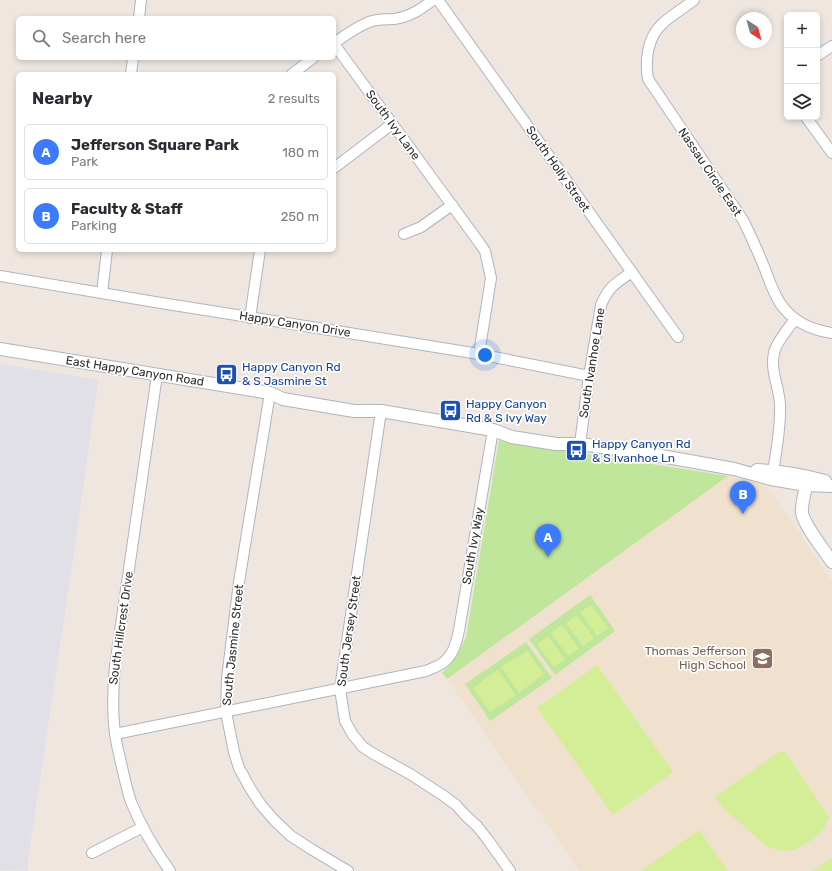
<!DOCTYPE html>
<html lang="en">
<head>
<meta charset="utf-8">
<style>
  :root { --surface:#fff; --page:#f7f7f7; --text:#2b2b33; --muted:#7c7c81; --line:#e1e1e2; --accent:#3c7bff }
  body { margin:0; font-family:Rubik,sans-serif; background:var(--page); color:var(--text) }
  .controls { position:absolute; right:12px; top:12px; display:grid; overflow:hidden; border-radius:6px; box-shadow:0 2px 6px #0003 }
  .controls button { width:36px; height:36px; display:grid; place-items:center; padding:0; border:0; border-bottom:1px solid var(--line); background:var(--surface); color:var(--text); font:20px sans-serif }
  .compass { position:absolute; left:736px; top:12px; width:36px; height:36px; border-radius:50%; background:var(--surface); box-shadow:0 2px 6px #0003; rotate:144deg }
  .you { position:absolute; left:485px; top:355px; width:14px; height:14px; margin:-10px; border:3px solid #fff; border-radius:50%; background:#1a73e8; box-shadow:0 0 0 6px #1a73e833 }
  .badge { display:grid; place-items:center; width:26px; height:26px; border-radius:50%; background:var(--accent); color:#fff; font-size:13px; font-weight:700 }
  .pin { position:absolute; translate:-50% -33px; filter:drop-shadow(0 1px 2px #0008) }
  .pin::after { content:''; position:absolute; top:21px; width:14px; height:12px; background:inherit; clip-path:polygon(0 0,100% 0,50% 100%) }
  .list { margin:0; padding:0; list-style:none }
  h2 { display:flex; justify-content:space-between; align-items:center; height:52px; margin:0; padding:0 16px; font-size:17px }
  h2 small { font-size:13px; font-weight:400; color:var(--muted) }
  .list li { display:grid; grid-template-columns:26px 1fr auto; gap:12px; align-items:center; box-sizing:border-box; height:56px; margin:0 8px 8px; padding:0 8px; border:1px solid var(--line); border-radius:6px }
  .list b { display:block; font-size:15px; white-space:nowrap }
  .list p { margin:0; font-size:13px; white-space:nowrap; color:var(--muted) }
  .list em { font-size:13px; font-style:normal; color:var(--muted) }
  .icon { flex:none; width:22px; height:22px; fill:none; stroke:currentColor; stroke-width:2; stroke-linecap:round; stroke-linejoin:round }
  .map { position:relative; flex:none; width:832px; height:871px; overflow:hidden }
  .search { position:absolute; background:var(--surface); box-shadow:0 2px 6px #0003; left:16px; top:16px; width:320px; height:44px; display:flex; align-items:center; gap:10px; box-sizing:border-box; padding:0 14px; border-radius:6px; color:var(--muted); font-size:15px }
  .panel { position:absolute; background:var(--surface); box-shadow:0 2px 6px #0003; left:16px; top:72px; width:320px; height:180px; border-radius:6px }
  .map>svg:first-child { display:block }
  .industrial { fill:#e1e0e7 }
  .education { fill:#f0e1cf }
  .green { fill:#bfe69b }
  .pitch { fill:#d4ee97 }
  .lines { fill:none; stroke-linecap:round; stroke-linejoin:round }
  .minor-casing { stroke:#b0b4bd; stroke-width:12 }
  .tertiary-casing { stroke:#b0b4bd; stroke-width:14 }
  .minor { stroke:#fff; stroke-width:10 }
  .tertiary { stroke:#fff; stroke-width:12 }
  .labels { text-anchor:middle; stroke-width:3.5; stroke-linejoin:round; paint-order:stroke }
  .street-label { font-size:12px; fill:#2d2d2d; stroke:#fff }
  .transit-label { font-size:12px; fill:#164399; stroke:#fff; text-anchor:start }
  .education-label { font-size:12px; fill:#785e54; stroke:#fff; text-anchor:end }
</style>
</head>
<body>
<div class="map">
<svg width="832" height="871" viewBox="0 0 832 871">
  <rect width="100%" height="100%" fill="#efe6e0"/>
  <!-- industrial -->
  <path class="industrial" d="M 0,364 L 98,380 L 76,539 L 28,860 L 28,871 L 0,870 Z"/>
  <!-- education -->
  <path class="education" d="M 728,476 L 766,485 L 832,581 L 832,871 L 579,871 L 447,679 Z"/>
  <!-- green -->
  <g class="green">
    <path d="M 499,440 L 728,476 L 447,679 L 442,673 C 454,661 459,653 466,637 Z"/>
    <path d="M 590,595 L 615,631 L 555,675 L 529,639 Z"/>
    <path d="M 526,642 L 552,678 L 490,721 L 465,684 Z"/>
  </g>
  <!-- pitch -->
  <g class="pitch">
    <path d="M 591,605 L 608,628 L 597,636 L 580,612 Z"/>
    <path d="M 577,615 L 594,638 L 583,646 L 566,623 Z"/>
    <path d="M 562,625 L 579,649 L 568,656 L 551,633 Z"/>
    <path d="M 548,636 L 565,659 L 554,667 L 537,644 Z"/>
    <path d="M 527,651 L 544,674 L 519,693 L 501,667 L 516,657 L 517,658 Z"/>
    <path d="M 597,665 L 673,772 L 613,815 L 537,708 Z"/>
    <path d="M 498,670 L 516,695 L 490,712 L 473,688 L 483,681 L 483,680 Z"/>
    <path d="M 779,752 L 785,752 L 829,817 L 825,827 L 812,840 L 794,850 L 782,851 L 767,847 L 723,808 L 715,797 Z"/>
    <path d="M 699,830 L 728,871 L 641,871 Z"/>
    <path d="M 832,858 L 832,871 L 812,871 Z"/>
  </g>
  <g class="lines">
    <defs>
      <g id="minor">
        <path d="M 438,0 L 678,337"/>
        <path d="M 694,0 C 684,8 670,16 662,24 C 647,38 645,61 648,79 L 743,220 C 751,236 758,252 765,269 C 769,280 773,292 780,303 C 792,321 811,330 832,333"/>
        <path d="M 139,18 L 141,0"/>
        <path d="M 334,43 C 346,35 359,25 372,21 C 380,19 387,19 394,19 C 410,17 421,9 433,0"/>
        <path d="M 334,44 L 478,241 L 485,251 L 491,278 L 479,354"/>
        <path d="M 817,56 L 832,46"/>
        <path d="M 131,74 L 133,58"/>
        <path d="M 292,74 L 313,58"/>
        <path d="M 806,117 L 832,153"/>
        <path d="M 334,168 L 392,124"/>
        <path d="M 404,234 L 421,227 L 452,205"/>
        <path d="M 0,276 L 161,303 L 349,333 L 479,354 L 589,376"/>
        <path d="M 102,293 L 107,250"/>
        <path d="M 250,318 L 260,250"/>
        <path d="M 157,375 L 115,666 C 113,688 112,711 115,733 C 116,743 119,753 121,763 C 124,776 127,790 131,802 C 141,826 155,850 170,871"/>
        <path d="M 270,393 L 239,582 L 227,678 L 226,712 L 234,752 L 239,768 L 250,788 L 261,805 L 275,821 L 291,836 L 311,849 L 348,871"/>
        <path d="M 381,411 L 340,689 L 345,721 L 353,735 L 363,747 L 372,753 L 410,774 L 444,796 L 456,805 L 466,816 L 477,826 L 488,840 L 510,871"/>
        <path d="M 580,444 L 589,376 L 601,305 C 609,286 616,283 632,272"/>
        <path d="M 772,477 C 776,455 781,426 780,404 C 779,387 770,370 774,353 C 776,342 789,328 795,319"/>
        <path d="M 115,734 L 426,671 C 432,668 441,666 446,660 C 454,653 457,641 459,630 L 493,430"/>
        <path d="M 92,853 L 143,827"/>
      </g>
      <g id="tertiary">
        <path d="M 0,349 L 270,393 L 283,399 L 354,411 L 381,411 L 493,430 L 512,437 L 556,444 L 580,444 L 639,452 L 734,469 L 771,479 L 806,485 L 832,486"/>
        <path d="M 757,470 C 780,471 803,475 825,481"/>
        <path d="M 808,478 C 806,488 801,503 802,513 C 804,525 824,550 832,562"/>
      </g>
    </defs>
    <!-- minor casing -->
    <use href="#minor" class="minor-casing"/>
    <!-- tertiary casing -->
    <use href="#tertiary" class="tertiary-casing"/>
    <!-- minor -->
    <use href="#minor" class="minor"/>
    <!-- tertiary -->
    <use href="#tertiary" class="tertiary"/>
  </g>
  <!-- icons -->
  <defs>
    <symbol id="bus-square" viewBox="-11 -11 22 22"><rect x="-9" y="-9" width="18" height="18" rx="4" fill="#1a4fb4" stroke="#fff"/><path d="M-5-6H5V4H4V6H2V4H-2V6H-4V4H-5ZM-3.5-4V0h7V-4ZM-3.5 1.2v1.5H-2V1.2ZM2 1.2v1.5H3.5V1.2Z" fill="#fff"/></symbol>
    <symbol id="school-square" viewBox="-11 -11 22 22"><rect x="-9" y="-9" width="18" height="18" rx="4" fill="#8d6e63" stroke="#fff"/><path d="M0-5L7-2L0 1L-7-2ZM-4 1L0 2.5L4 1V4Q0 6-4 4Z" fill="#fff"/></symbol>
  </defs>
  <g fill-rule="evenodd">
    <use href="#bus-square" x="214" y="362" width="25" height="25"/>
    <use href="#bus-square" x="438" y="398" width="25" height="25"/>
    <use href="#bus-square" x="564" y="438" width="25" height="25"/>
    <use href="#school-square" x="750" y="646" width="25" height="25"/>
  </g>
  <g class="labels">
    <!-- street labels -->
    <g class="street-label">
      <text transform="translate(393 125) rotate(54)" y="4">South Ivy Lane</text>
      <text transform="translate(558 169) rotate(55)" y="4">South Holly Street</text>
      <text transform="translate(710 172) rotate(56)" y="4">Nassau Circle East</text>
      <text transform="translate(295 324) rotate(9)" y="4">Happy Canyon Drive</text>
      <text transform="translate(592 363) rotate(-81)" y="4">South Ivanhoe Lane</text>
      <text transform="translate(135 371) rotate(9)" y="4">East Happy Canyon Road</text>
      <text transform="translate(473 546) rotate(-80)" y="4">South Ivy Way</text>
      <text transform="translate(121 628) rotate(-82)" y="4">South Hillcrest Drive</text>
      <text transform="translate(349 631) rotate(-82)" y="4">South Jersey Street</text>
      <text transform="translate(233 645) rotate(-84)" y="4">South Jasmine Street</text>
    </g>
    <!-- transit labels -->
    <g class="transit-label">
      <text x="242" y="371">Happy Canyon Rd<tspan x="242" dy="14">&amp; S Jasmine St</tspan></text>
      <text x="466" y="408">Happy Canyon<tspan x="466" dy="14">Rd &amp; S Ivy Way</tspan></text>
      <text x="592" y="448">Happy Canyon Rd<tspan x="592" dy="14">&amp; S Ivanhoe Ln</tspan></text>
    </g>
    <!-- education labels -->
    <g class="education-label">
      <text x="746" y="655">Thomas Jefferson<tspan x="746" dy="14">High School</tspan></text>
    </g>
  </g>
</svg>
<div class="controls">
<button>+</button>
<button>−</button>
<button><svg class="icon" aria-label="layers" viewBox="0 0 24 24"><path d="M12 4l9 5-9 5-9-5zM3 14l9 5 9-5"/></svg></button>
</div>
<svg class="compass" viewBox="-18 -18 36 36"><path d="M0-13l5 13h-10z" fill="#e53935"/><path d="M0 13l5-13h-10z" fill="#7c7c81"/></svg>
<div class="you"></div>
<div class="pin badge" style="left:548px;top:557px">A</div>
<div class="pin badge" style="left:743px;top:514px">B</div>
<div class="search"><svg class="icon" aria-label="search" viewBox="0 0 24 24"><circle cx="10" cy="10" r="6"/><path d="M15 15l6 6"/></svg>Search here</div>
<section class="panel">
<h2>Nearby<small>2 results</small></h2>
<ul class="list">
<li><span class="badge">A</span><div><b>Jefferson Square Park</b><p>Park</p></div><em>180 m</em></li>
<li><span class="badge">B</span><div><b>Faculty &amp; Staff</b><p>Parking</p></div><em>250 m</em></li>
</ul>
</section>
</div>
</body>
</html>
